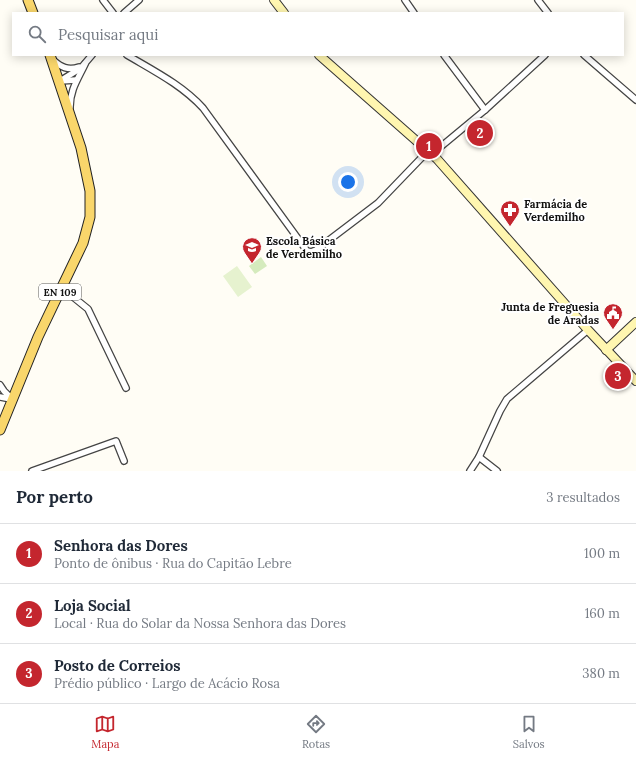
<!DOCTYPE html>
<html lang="pt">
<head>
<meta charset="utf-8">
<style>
  :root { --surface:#fff; --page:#f2f2f3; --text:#1f2937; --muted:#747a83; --line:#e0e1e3; --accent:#c4262e }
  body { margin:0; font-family:Lora,serif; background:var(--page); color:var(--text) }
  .you { position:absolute; left:348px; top:182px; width:14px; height:14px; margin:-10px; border:3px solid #fff; border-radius:50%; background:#1a73e8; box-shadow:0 0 0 6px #1a73e833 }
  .badge { display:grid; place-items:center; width:26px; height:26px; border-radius:50%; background:var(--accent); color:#fff; font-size:13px; font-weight:700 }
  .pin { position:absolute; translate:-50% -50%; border:2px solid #fff; box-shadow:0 1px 4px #0006 }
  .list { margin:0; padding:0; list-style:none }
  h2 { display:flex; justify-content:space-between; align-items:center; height:52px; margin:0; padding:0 16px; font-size:17px }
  h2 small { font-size:13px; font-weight:400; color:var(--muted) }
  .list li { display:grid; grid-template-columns:26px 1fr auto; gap:12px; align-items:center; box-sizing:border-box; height:60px; padding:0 16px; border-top:1px solid var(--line) }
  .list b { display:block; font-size:15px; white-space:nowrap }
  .list p { margin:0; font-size:13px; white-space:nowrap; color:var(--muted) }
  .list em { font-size:13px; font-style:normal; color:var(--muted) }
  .icon { flex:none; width:22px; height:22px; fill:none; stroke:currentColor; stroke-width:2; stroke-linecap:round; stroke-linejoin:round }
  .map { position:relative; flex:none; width:636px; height:471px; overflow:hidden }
  .search { position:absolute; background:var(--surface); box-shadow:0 2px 10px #0003; left:12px; right:12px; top:12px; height:44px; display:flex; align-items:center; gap:10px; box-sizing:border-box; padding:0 14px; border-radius:0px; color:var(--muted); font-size:15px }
  .sheet { height:232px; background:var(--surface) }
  nav { display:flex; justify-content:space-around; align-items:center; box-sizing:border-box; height:56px; border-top:1px solid var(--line); background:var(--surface); font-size:11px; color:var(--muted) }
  nav a { display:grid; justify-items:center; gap:2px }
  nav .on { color:var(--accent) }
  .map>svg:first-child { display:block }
  .green { fill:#d5ebbd }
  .pitch { fill:#e6f2cf }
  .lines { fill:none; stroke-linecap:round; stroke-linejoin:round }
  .street-casing { stroke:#444; stroke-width:8 }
  .secondary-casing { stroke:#333; stroke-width:10 }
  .primary-casing { stroke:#222; stroke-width:11 }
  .street { stroke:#fff; stroke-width:5.5 }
  .secondary { stroke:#fff6b0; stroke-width:8 }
  .primary { stroke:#f9d66b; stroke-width:9 }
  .labels { text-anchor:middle; stroke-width:4; stroke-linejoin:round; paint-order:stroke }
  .shield { fill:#fff; stroke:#585858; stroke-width:1 }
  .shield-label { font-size:10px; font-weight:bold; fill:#111 }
  .poi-label { font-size:11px; font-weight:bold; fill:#111; stroke:#fff; text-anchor:start }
</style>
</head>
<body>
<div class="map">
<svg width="636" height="471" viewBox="0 0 636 471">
  <rect width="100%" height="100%" fill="#fffdf5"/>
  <!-- green -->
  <path class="green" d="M 261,257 L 267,266 L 255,274 L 249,266 Z"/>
  <!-- pitch -->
  <path class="pitch" d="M 237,266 L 252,287 L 238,297 L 223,276 Z"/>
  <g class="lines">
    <defs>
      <g id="street">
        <path d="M 103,0 L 113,13"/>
        <path d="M 405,0 L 414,13"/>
        <path d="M 538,0 L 548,13"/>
        <path d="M 124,13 L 139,0"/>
        <path d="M 127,55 C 154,71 182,85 203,108 L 307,251 L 311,252 L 316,250 L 378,203 L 428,151"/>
        <path d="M 444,55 L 485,110"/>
        <path d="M 584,55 L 636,100"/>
        <path d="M 53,60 C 61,67 68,71 79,67"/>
        <path d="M 60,81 L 81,68 L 92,55"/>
        <path d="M 60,81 L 76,80"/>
        <path d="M 70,107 C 70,90 78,79 85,64"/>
        <path d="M 432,154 L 485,110 L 545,55"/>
        <path d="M 62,288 L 88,309 L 126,388"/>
        <path d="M 0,385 L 4,391 L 12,399"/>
        <path d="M 0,397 L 11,399"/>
        <path d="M 479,457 L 497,471"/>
        <path d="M 32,471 L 116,441 L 124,461"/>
        <path d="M 470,471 L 479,457 L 500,411 L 507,399 L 588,330"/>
      </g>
      <g id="secondary">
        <path d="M 274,0 L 284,13"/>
        <path d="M 319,55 L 437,159 L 588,330 L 636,381"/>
        <path d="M 606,350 L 636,322"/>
      </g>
      <g id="primary">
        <path d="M 28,0 L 33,13"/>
        <path d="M 0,430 L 38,337 L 83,243 L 90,217 L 90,191 L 81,148 L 50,55"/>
      </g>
    </defs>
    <!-- street casing -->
    <use href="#street" class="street-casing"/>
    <!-- secondary casing -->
    <use href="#secondary" class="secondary-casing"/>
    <!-- primary casing -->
    <use href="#primary" class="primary-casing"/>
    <!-- street -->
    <use href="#street" class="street"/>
    <!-- secondary -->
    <use href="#secondary" class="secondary"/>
    <!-- primary -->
    <use href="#primary" class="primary"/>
  </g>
  <!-- icons -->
  <defs>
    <symbol id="pharmacy-pin" viewBox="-11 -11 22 30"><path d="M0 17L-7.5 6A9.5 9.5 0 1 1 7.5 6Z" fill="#c4262e" stroke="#fff"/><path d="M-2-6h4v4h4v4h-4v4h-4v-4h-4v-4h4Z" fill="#fff"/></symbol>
    <symbol id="school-pin" viewBox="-11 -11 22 30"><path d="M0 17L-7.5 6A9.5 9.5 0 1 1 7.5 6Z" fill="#c4262e" stroke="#fff"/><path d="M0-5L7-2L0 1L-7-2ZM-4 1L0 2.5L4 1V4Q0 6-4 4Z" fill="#fff"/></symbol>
    <symbol id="civic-pin" viewBox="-11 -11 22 30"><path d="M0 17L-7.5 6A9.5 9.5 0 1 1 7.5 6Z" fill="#c4262e" stroke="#fff"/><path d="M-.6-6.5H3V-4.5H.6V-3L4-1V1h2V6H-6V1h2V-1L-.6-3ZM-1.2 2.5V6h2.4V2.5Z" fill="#fff"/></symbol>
  </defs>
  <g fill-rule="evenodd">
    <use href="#pharmacy-pin" x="499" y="199" width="22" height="30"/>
    <use href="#school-pin" x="241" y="236" width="22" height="30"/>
    <use href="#civic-pin" x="602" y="302" width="22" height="30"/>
  </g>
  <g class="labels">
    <!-- shield labels -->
    <rect class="shield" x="39" y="284" width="42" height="16" rx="3"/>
    <g class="shield-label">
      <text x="60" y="296">EN 109</text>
    </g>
    <!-- poi labels -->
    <g class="poi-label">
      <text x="524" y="208">Farmácia de<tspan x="524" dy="13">Verdemilho</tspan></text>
      <text x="266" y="245">Escola Básica<tspan x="266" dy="13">de Verdemilho</tspan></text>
      <text x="599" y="311" text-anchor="end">Junta de Freguesia<tspan x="599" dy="13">de Aradas</tspan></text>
    </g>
  </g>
</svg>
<div class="you"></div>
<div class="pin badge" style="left:429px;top:146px">1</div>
<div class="pin badge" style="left:480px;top:133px">2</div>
<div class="pin badge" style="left:618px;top:376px">3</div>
<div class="search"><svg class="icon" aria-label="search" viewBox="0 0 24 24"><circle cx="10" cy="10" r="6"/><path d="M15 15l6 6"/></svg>Pesquisar aqui</div>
</div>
<section class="sheet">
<h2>Por perto<small>3 resultados</small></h2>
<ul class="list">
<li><span class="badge">1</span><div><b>Senhora das Dores</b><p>Ponto de ônibus · Rua do Capitão Lebre</p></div><em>100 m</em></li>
<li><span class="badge">2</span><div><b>Loja Social</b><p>Local · Rua do Solar da Nossa Senhora das Dores</p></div><em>160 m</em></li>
<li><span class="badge">3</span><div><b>Posto de Correios</b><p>Prédio público · Largo de Acácio Rosa</p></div><em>380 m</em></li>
</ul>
</section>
<nav>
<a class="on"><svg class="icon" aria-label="map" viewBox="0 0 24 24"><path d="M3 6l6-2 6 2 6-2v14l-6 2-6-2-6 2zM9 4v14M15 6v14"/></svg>Mapa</a>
<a><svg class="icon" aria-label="directions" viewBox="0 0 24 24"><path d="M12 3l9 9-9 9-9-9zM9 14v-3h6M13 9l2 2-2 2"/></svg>Rotas</a>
<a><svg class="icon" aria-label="saved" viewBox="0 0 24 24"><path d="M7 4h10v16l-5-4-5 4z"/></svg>Salvos</a>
</nav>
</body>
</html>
